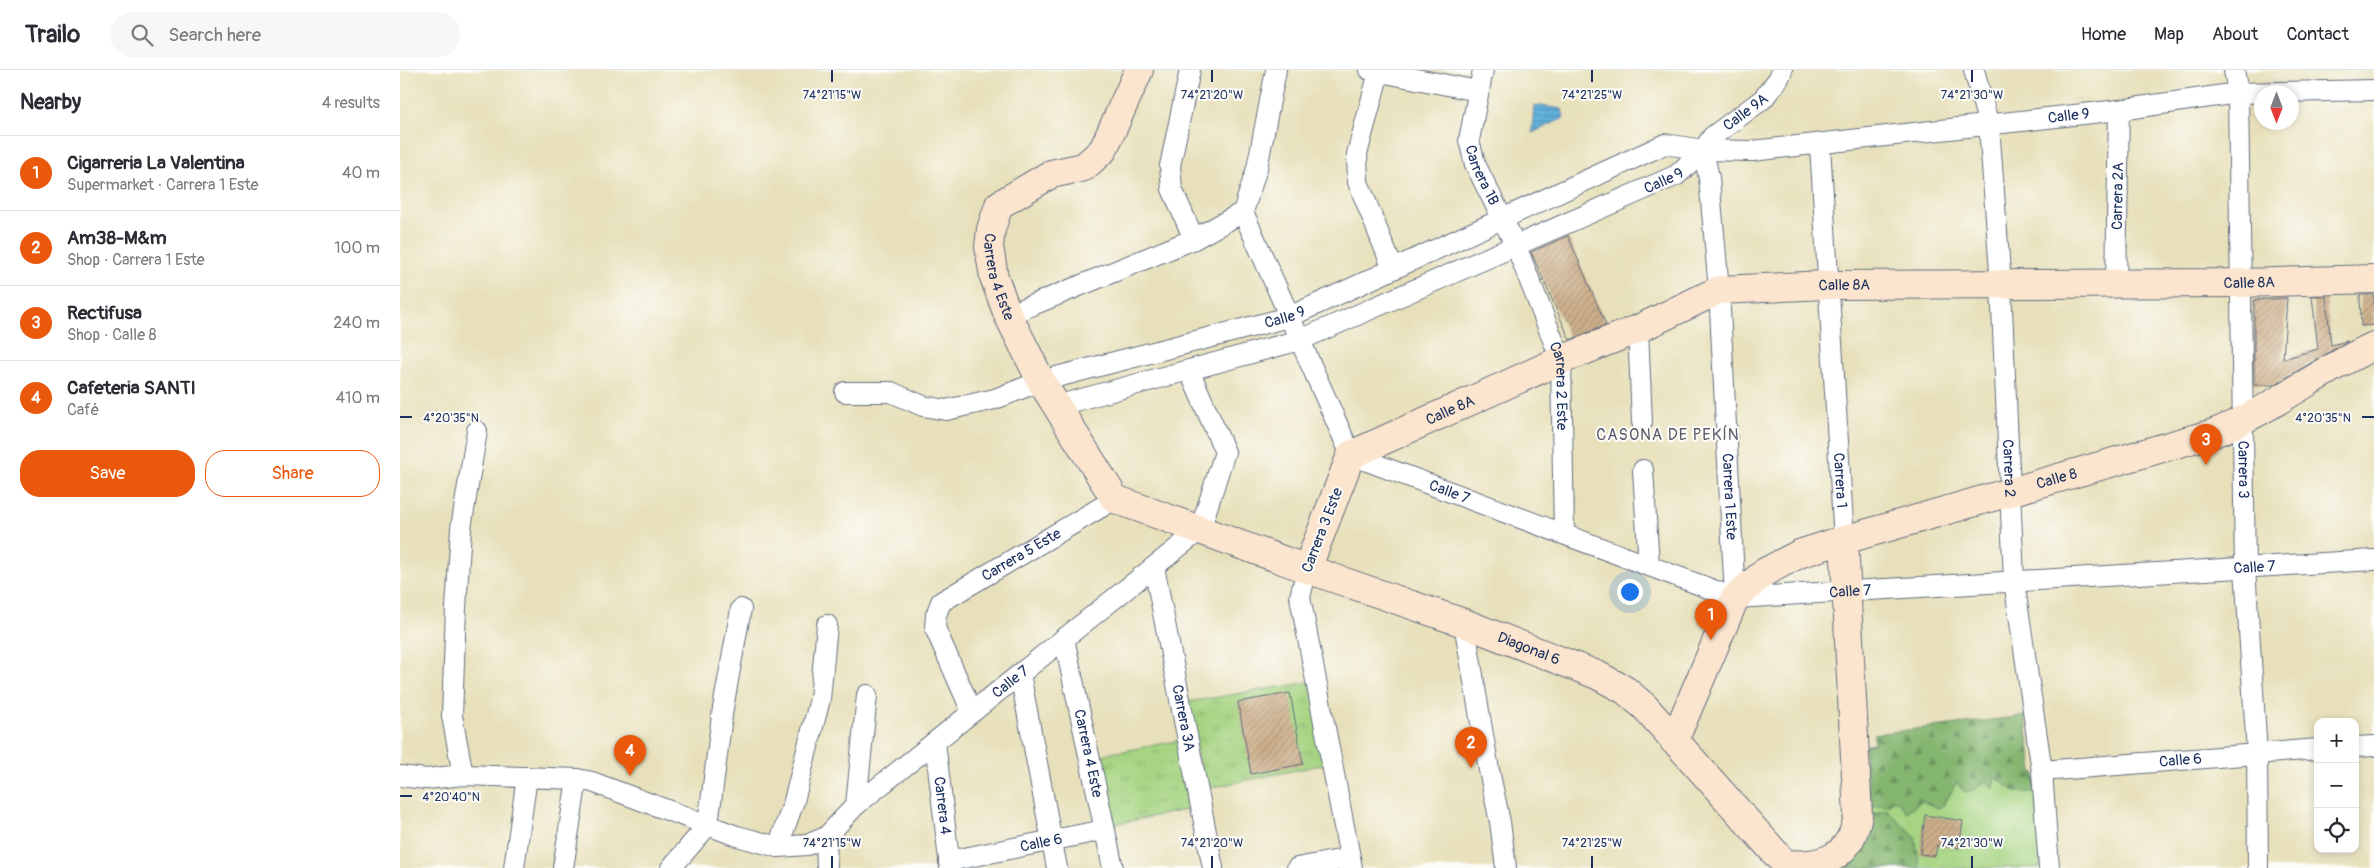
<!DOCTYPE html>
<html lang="en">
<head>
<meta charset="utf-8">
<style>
  :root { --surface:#fff; --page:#f7f7f7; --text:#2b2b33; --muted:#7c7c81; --line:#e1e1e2; --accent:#ea580c }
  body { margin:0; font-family:Pangolin,sans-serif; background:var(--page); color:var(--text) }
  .controls { position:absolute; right:15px; bottom:15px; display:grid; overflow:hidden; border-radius:10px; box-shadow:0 2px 8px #0003 }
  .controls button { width:45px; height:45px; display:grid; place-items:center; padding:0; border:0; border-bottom:1px solid var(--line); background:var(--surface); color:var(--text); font:25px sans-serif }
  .compass { position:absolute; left:1854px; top:15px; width:45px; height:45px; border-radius:50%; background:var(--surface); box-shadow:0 2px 8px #0003; rotate:180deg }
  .you { position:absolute; left:1229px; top:521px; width:18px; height:18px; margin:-12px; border:4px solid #fff; border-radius:50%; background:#1a73e8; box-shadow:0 0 0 8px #1a73e833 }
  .badge { display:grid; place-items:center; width:32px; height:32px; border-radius:50%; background:var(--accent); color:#fff; font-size:16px; font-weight:700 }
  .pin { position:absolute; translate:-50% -41px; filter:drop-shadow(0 1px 2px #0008) }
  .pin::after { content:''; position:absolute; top:26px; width:18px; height:15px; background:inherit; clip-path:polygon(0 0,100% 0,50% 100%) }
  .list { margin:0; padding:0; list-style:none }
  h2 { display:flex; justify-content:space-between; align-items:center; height:65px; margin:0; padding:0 20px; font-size:21px }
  h2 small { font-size:16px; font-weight:400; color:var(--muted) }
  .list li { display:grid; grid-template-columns:32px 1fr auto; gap:15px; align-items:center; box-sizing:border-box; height:75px; padding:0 20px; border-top:1px solid var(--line) }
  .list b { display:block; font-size:19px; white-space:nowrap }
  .list p { margin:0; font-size:16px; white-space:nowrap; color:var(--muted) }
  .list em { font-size:16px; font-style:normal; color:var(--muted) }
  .actions { display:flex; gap:10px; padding:15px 20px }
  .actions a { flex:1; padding:11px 0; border:1px solid var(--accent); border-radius:20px; text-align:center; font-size:18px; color:var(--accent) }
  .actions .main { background:var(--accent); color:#fff }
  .icon { flex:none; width:28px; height:28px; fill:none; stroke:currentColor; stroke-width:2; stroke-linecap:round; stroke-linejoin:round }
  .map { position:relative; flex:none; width:1974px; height:798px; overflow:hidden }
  header { display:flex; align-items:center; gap:30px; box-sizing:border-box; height:70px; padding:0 25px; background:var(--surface); border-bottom:1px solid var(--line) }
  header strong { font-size:24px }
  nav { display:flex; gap:28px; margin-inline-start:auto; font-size:18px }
  .search { width:350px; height:45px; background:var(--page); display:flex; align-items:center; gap:12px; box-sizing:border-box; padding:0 18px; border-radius:28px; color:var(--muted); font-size:19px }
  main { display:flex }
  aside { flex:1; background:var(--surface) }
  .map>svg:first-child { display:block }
  .green { fill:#a6d482; stroke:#608270 }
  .forest { fill:url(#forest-firs); stroke:#507267 }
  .park { fill:url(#park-tufts); stroke:#608270 }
  .water { fill:url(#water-rules); stroke:#3e709c }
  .building { fill:url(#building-hatch) }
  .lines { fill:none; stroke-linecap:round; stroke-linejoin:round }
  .minor-casing { stroke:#626d7e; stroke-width:22 }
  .secondary-casing { stroke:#626d7e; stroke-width:30 }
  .minor { stroke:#fff; stroke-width:20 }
  .secondary { stroke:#fbe5cf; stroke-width:28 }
  .ticks { fill:none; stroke:#1b2f5e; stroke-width:2 }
  .labels { text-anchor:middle; stroke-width:4; stroke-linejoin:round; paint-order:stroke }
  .street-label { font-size:15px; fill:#1b2f5e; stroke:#fdfcf7 }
  .neighbourhood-label { font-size:16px; letter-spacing:1px; fill:#5a5c6e; stroke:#fdfcf7 }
  .ticks-label { font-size:12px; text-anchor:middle; fill:#1b2f5e; stroke:#fdfcf7; stroke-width:4; stroke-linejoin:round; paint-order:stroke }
</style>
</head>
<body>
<header>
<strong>Trailo</strong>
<div class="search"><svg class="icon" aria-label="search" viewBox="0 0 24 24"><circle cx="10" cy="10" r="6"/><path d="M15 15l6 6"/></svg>Search here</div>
<nav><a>Home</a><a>Map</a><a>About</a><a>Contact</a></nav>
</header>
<main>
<aside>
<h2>Nearby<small>4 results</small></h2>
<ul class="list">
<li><span class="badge">1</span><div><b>Cigarreria La Valentina</b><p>Supermarket · Carrera 1 Este</p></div><em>40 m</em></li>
<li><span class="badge">2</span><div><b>Am38-M&amp;m</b><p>Shop · Carrera 1 Este</p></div><em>100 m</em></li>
<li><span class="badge">3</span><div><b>Rectifusa</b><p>Shop · Calle 8</p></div><em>240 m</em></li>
<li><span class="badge">4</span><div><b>Cafeteria SANTI</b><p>Café</p></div><em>410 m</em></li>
</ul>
<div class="actions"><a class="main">Save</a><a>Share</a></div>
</aside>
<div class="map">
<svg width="1974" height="798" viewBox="0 0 1974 798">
  <defs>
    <pattern id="forest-firs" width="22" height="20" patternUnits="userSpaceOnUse" patternTransform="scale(1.25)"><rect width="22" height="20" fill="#84b670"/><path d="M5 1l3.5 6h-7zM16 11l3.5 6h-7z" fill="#6b945f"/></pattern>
    <pattern id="park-tufts" width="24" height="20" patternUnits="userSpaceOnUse" patternTransform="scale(1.25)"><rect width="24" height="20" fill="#a6d482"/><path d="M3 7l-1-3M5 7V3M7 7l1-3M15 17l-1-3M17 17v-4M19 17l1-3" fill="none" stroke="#8eb673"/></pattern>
    <pattern id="water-rules" width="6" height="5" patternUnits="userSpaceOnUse" patternTransform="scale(1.25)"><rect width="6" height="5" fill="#60b1db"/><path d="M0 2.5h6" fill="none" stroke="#4e90b5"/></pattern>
    <pattern id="building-hatch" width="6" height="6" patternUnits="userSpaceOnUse" patternTransform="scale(1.25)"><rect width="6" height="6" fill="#ceb08b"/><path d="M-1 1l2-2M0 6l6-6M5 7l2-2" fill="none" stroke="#a69075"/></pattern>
  </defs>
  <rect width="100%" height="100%" fill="#fdfcf7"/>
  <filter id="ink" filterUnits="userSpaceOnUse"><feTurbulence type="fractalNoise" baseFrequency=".02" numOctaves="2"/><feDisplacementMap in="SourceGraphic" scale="10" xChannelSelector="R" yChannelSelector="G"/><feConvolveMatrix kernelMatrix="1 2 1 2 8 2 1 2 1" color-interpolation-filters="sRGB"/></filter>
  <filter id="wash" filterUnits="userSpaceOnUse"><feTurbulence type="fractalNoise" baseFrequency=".0096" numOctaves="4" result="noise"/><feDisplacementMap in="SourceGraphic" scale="20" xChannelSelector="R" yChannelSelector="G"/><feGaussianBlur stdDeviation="1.12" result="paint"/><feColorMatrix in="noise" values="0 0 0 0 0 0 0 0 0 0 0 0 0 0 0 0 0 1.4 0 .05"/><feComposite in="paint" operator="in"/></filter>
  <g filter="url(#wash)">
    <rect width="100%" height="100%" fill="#e7e0ba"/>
    <!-- green -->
    <path class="green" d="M 1474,664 L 1635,703 L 1641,798 L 1443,798 L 1459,785 L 1470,764 L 1464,676 L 1474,674 Z"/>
    <!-- forest -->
    <g class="forest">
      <path d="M 1625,646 L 1636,722 L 1616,722 L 1595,707 L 1594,719 L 1586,711 L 1575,719 L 1564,722 L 1557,712 L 1544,735 L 1538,738 L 1522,731 L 1506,742 L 1498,731 L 1492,731 L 1489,735 L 1472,736 L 1464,676 L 1474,674 L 1474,664 Z"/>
      <path d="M 1486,739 L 1515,767 L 1520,798 L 1443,798 C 1463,781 1471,772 1469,745 Z"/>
    </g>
    <!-- park -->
    <g class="park">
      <path d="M 910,612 L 926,694 L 804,719 L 787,632 Z"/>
      <path d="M 782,670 L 795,738 L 710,755 L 696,686 Z"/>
    </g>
    <!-- water -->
    <path class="water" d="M 1134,35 L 1162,39 L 1164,48 L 1132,63 Z"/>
    <g id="blocks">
      <!-- building -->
      <g class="building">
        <path d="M 1168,166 L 1206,255 L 1170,270 L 1131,182 Z"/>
        <path d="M 1960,225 L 1974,225 L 1974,255 L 1961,256 Z"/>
        <path d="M 1912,226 L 1926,226 L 1931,275 L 1948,271 L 1874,315 L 1854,315 L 1854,230 L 1887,228 L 1883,289 L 1918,279 Z"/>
        <path d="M 890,623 L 903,694 L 851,704 L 838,632 Z"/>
        <path d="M 1525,745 L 1563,751 L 1559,778 L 1537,775 L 1535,786 L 1520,784 Z"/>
      </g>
    </g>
  </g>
  <g filter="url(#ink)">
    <use href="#blocks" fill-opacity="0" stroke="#626d7e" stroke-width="1"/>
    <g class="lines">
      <defs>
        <g id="minor">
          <path d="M 790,0 L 770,96 L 772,119 L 794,169"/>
          <path d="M 970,0 L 1078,21"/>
          <path id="s1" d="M 1083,0 L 1069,70 L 1075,94 L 1116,176 L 1161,290 L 1164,464"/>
          <path id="s2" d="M 1574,0 L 1589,56 L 1601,215 L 1614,511 L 1642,701 L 1649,798"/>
          <path id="s3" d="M 1834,0 L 1838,23 L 1845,498 L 1857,683 L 1858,798"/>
          <path d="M 979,2 L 957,84 L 958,112 L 993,199"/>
          <path id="s4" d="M 1420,75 L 1444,471"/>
          <path id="s5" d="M 1303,80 L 1309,108 L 1319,220 L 1335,528"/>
          <path id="s6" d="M 843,142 L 951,385 L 1335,528 L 1974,490"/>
          <path id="s7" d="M 1716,214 L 1719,40"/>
          <path d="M 608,245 L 794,169 L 843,142 L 857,98 L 876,0"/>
          <path d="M 1238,259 L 1242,352"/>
          <path id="s8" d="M 445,322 L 491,322 L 523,336 L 546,340 L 595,329 L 641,311 L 889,247 L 1265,74 L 1303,80 L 1352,81 L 1719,40 L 1838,23 L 1974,20"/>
          <path id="s9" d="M 656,336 L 900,270 L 1277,105 L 1303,80 L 1313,66 L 1363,29 L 1379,8 L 1382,0"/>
          <path d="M 1243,400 L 1249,496"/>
          <path id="s10" d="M 754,497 L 813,798"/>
          <path d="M 907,499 L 900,527 L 952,798"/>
          <path d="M 1064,553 L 1089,700 L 1100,752 L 1106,798"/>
          <path id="s11" d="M 664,568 L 713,798"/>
          <path d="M 620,604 L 657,798"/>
          <path id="s12" d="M 572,642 L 535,558 L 536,545 L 541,532 L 715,429"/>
          <path id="s13" d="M 535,672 L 550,798"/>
          <path d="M 1955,677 L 1974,676"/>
          <path id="s14" d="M 1642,701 L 1918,679"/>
          <path d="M 63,705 L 52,646 L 56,538 L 61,458 L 77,361"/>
          <path id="s15" d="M 0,706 L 26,709 L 63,705 L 177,709 L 192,712 L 337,766 L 378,777 L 407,775 L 426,767 L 456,735 L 800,460 L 825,382 L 789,300"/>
          <path d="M 456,735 L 467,625"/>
          <path d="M 426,767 L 427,798"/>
          <path d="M 378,777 L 394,731 L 420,629 L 427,555"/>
          <path id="s16" d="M 549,791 L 704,760"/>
          <path d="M 114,798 L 127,707"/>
          <path d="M 163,798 L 177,709"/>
          <path d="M 271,798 L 308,755 L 323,638 L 341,539"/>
          <path d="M 897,798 L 950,788"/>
        </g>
        <g id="secondary">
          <path id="s17" d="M 739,0 L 703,80 L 684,97 L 651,104 L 599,135 L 591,159 L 589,177 L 594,207 L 608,245 L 641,311 L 715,429 L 907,499 L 1064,553 L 1197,605 L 1225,620 L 1245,637 L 1385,794 C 1424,797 1450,788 1458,746 L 1444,471"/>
          <path id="s18" d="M 907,499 L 951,385 L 1161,290 L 1238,259 L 1319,220 L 1427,215 L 1841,213 L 1974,209"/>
          <path id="s19" d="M 1274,671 L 1335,528 L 1365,502 L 1399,484 L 1430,474 L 1814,363 C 1871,341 1918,301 1974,276"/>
        </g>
      </defs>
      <!-- minor casing -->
      <use href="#minor" class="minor-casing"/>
      <!-- secondary casing -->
      <use href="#secondary" class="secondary-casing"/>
      <!-- minor -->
      <use href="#minor" class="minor"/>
      <!-- secondary -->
      <use href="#secondary" class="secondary"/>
    </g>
  </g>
  <!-- ticks -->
  <path class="ticks" d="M 432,0 L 432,12M 812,0 L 812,12M 1192,0 L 1192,12M 1572,0 L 1572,12M 0,347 L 12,347M 1962,347 L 1974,347M 0,726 L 12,726M 432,786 L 432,798M 812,786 L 812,798M 1192,786 L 1192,798M 1572,786 L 1572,798"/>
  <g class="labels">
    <!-- street labels -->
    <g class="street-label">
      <text dy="5" stroke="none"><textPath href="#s9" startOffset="758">Calle 9A</textPath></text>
      <text dy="5" stroke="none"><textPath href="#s8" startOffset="1280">Calle 9</textPath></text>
      <text dy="5" stroke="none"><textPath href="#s1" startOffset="109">Carrera 1B</textPath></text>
      <text dy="5" stroke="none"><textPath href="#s9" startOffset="650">Calle 9</textPath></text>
      <text dy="5" stroke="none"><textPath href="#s7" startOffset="88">Carrera 2A</textPath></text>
      <text dy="5" stroke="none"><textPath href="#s17" startOffset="282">Carrera 4 Este</textPath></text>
      <text dy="5" stroke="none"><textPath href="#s18" startOffset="1056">Calle 8A</textPath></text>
      <text dy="5" stroke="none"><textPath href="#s18" startOffset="651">Calle 8A</textPath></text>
      <text dy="5" stroke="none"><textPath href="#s8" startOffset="456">Calle 9</textPath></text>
      <text dy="5" stroke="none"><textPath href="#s1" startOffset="336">Carrera 2 Este</textPath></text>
      <text dy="5" stroke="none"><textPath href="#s18" startOffset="231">Calle 8A</textPath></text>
      <text dy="5" stroke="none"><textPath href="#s2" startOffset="401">Carrera 2</textPath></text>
      <text dy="5" stroke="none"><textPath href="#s3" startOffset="400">Carrera 3</textPath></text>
      <text dy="5" stroke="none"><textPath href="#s4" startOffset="336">Carrera 1</textPath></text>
      <text dy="5" stroke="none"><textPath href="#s19" startOffset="502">Calle 8</textPath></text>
      <text dy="5" stroke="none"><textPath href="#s6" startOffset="371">Calle 7</textPath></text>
      <text dy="5" stroke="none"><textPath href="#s5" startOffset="348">Carrera 1 Este</textPath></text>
      <text transform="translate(922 460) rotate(-69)" y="5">Carrera 3 Este</text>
      <text dy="5" stroke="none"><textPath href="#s12" startOffset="212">Carrera 5 Este</textPath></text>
      <text dy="5" stroke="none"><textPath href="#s6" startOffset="1196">Calle 7</textPath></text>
      <text dy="5" stroke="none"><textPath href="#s6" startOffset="791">Calle 7</textPath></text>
      <text dy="5" stroke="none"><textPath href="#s17" startOffset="975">Diagonal 6</textPath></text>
      <text dy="5" stroke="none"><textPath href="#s15" startOffset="681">Calle 7</textPath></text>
      <text dy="5" stroke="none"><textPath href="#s10" startOffset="154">Carrera 3A</textPath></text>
      <text dy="5" stroke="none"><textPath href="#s11" startOffset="118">Carrera 4 Este</textPath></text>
      <text dy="5" stroke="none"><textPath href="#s14" startOffset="139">Calle 6</textPath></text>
      <text dy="5" stroke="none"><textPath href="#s13" startOffset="64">Carrera 4</textPath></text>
      <text dy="5" stroke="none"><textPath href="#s16" startOffset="94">Calle 6</textPath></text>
    </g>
    <!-- neighbourhood labels -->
    <g class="neighbourhood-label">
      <text x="1268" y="370">CASONA DE PEKÍN</text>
    </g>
  </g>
  <g class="ticks-label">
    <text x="432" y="29">74°21'15"W</text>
    <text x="812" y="29">74°21'20"W</text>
    <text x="1192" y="29">74°21'25"W</text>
    <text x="1572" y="29">74°21'30"W</text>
    <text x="1923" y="352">4°20'35"N</text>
    <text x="51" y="352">4°20'35"N</text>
    <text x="51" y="731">4°20'40"N</text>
    <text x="432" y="777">74°21'15"W</text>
    <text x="812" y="777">74°21'20"W</text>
    <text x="1192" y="777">74°21'25"W</text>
    <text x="1572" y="777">74°21'30"W</text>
  </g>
</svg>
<div class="controls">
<button>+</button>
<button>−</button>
<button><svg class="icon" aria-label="locate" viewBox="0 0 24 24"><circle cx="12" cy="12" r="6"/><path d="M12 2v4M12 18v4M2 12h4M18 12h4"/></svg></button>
</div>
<svg class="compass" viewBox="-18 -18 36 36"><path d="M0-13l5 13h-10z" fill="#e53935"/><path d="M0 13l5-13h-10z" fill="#7c7c81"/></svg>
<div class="you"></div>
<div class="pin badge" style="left:1311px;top:570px">1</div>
<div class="pin badge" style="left:1071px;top:698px">2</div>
<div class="pin badge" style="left:1806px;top:395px">3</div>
<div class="pin badge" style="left:230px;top:706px">4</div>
</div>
</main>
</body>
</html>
